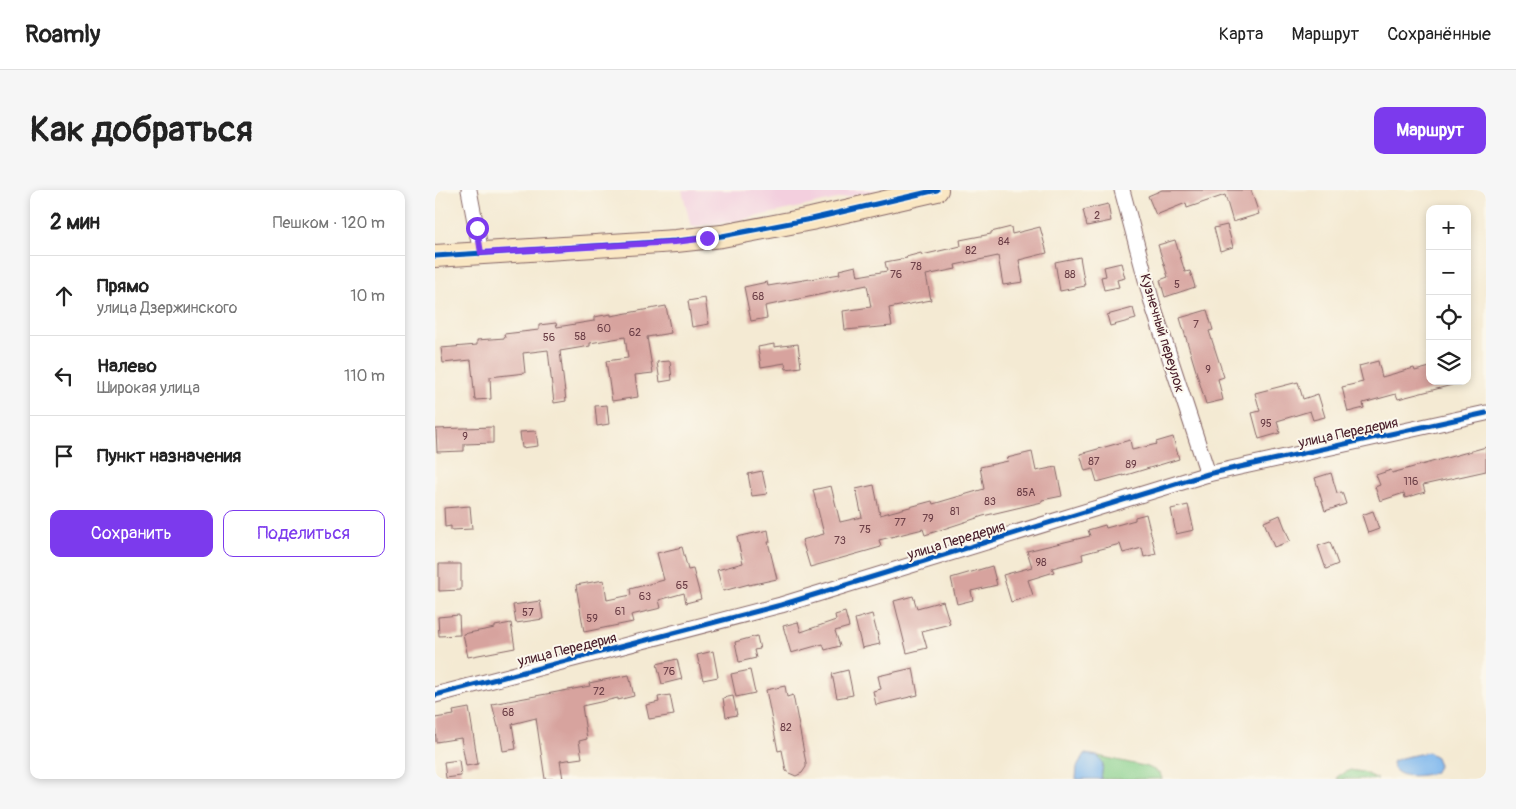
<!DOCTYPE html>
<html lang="ru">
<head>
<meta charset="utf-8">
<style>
  :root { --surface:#fff; --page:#f6f6f6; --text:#222; --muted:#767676; --line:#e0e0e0; --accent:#7c3aed }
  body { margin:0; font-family:Pangolin,sans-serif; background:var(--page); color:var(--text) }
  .controls { position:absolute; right:15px; top:15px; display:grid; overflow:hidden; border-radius:10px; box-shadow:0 2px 8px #0003 }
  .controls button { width:45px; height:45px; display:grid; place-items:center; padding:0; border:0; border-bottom:1px solid var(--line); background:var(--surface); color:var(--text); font:25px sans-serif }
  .stop { position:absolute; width:15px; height:15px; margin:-11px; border:4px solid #7c3aed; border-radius:50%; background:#fff }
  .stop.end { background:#7c3aed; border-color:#fff; box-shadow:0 1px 5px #0008 }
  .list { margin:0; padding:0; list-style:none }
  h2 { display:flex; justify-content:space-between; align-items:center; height:65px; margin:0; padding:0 20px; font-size:21px }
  h2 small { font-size:16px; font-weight:400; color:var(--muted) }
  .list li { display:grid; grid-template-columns:32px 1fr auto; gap:15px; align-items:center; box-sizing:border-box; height:80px; padding:0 20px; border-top:1px solid var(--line) }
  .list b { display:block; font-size:19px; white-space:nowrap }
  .list p { margin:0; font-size:16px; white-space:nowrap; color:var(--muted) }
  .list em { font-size:16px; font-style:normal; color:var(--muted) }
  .actions { display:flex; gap:10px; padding:15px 20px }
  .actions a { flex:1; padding:11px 0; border:1px solid var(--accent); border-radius:10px; text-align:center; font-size:18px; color:var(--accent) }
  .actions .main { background:var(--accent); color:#fff }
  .icon { flex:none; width:28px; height:28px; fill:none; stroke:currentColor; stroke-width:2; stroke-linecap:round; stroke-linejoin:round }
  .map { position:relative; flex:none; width:1051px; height:589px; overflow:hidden; border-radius:10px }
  header { display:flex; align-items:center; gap:30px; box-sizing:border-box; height:70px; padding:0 25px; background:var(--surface); border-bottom:1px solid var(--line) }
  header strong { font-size:24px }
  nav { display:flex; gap:28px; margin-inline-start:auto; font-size:18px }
  .intro { display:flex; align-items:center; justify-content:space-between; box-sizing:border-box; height:120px; padding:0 30px }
  h1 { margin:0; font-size:35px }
  .button { padding:12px 22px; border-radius:10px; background:var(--accent); color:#fff; font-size:18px; font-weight:700 }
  main { display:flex; gap:30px; padding:0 30px }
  aside { flex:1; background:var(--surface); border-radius:10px; box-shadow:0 2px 8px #0003 }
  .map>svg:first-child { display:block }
  .built { fill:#f3cfde }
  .green { fill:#88d08c; stroke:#69785c }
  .water { fill:#7bb6ed; stroke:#626a8c }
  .building { fill:#d7a39e }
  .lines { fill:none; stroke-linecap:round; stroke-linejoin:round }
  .street-casing { stroke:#866666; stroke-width:17 }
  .secondary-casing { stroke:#866666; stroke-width:24 }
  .street { stroke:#fff; stroke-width:15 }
  .secondary { stroke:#fae7c3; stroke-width:22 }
  .cycleway-casing { stroke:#fbf7ec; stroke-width:8 }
  .cycleway { stroke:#0057b8; stroke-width:5 }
  .route { stroke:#7c3aed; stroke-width:6 }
  .labels { text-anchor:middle; stroke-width:4; stroke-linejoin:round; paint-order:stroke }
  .number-label { font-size:11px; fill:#6d4048 }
  .street-label { font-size:14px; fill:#4a1f2b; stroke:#fbf7ec }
</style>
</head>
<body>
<header>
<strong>Roamly</strong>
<nav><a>Карта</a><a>Маршрут</a><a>Сохранённые</a></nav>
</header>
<div class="intro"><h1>Как добраться</h1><a class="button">Маршрут</a></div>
<main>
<aside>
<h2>2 мин<small>Пешком · 120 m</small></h2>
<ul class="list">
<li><svg class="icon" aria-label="ahead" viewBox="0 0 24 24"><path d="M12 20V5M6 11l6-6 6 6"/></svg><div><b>Прямо</b><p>улица Дзержинского</p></div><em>10 m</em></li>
<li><svg class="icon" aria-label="left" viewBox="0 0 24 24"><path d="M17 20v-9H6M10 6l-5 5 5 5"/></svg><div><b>Налево</b><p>Широкая улица</p></div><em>110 m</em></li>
<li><svg class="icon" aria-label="arrive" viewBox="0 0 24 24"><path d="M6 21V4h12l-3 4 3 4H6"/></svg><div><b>Пункт назначения</b></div></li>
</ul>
<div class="actions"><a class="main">Сохранить</a><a>Поделиться</a></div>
</aside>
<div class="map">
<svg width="1051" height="589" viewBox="0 0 1051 589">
  <rect width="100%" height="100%" fill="#fbf7ec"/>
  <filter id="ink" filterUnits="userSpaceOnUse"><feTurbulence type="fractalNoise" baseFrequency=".02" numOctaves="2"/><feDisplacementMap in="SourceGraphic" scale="10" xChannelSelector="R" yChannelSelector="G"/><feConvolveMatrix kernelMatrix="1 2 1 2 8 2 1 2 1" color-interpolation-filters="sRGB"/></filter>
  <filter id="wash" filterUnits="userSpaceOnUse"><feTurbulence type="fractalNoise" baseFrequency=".0096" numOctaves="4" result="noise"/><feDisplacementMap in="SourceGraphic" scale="20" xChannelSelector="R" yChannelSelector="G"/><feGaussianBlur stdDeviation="1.12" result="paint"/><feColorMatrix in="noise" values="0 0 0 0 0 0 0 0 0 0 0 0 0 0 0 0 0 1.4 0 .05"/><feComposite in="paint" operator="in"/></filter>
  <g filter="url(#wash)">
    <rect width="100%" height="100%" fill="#f4ead3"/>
    <!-- built -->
    <path class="built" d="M 247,0 L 444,0 L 296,32 L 256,37 Z"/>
    <!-- green -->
    <g class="green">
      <path d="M 663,566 L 713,577 L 725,583 L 727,589 L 666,589 L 668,574 Z"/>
      <path d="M 915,580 L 928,582 L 943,589 L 902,589 L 903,586 Z"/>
    </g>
    <!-- water -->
    <g class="water">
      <path d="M 993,562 L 1001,567 L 1004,575 L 999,583 C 982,587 958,589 957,572 L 966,568 Z"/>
      <path d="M 650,564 L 663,566 L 668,574 L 666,589 L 641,589 L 642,577 Z"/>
    </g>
    <g id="blocks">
      <!-- building -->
      <g class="building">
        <path d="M 727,0 L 816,0 L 824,24 L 798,32 L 790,5 L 752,18 L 751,13 L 721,25 L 713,6 Z"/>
        <path d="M 673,14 L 676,31 L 652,36 L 648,20 Z"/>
        <path d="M 792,35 L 798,57 L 785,61 L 779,38 Z"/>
        <path d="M 576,37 L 577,44 L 605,37 L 612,63 L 584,70 L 588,92 L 568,95 L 563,66 L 520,75 L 521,79 L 491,85 L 496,110 L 454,118 L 457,136 L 410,140 L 408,121 L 436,117 L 432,95 L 330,116 L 332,128 L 316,131 L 309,97 L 332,92 L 333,96 L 405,84 L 404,80 L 421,76 L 423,86 L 452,81 L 450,72 L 472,68 L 471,67 L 486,63 L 487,65 L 526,56 L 525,50 L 556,44 L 556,42 Z"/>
        <path d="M 740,50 L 750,82 L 755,81 L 760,97 L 730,107 L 725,90 L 733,87 L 723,55 Z"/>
        <path d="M 645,67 L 650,96 L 625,101 L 620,72 Z"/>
        <path d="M 686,73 L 690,88 L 682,90 L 684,97 L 669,100 L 666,87 L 671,86 L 669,77 Z"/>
        <path d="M 270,108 L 274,134 L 257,137 L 253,111 Z"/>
        <path d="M 231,116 L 236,143 L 212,147 L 218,183 L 200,185 L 203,207 L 177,211 L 171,171 L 193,168 L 190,147 L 155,153 L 155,156 L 125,161 L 131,211 L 119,213 L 113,160 L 88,163 L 90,183 L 55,187 L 56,209 L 40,210 L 36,170 L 8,173 L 6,158 L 42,155 L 42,150 L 70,148 L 69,144 L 104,140 L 104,135 L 121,133 L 122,137 L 159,131 L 159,127 L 176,124 L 176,126 Z"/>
        <path d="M 698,118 L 701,129 L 675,136 L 672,125 Z"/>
        <path d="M 772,120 L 778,140 L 774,141 L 789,187 L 783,189 L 788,210 L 771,214 L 745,128 Z"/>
        <path d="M 339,154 L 339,157 L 363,154 L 366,177 L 351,179 L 350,173 L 326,177 L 323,157 Z"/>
        <path d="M 235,171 L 237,190 L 225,192 L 222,172 Z"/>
        <path d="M 943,171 L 947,187 L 979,178 L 980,181 L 995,177 L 995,191 L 1017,191 L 1017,195 L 963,209 L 961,204 L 928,213 L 929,218 L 913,222 L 907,197 L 928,192 L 924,176 Z"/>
        <path d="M 863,192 L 868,209 L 883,204 L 890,227 L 878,230 L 875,221 L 842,231 L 845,243 L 824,249 L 817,223 L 825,221 L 820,203 Z"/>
        <path d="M 172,215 L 174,234 L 162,236 L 160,216 Z"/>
        <path d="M 58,237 L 58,253 L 29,254 L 29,261 L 2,262 L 1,239 Z"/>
        <path d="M 101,241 L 103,256 L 87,258 L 85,242 Z"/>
        <path d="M 738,247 L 744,269 L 688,286 L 688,285 L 662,292 L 658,279 L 650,281 L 645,264 L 695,250 L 697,260 L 722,254 L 721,252 Z"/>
        <path d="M 1051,257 L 1051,281 L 988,295 L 990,302 L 970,308 L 969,303 L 945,311 L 940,297 L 945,295 L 941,285 L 956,280 L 957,283 Z"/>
        <path d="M 597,262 L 601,281 L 621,277 L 627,306 L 607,310 L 607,312 L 548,326 L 490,345 L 488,339 L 444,350 L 446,357 L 375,377 L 367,350 L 389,344 L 378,300 L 396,296 L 405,332 L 427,327 L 421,299 L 439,295 L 445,325 L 497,311 L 498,314 L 549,299 L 545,277 L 573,271 L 572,268 Z"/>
        <path d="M 327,281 L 332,304 L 317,306 L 313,284 Z"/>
        <path d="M 896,283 L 902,303 L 907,302 L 911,314 L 890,321 L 880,288 Z"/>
        <path d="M 753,315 L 759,340 L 741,344 L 736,319 Z"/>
        <path d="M 35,316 L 37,339 L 16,340 L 16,336 L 10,337 L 9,318 Z"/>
        <path d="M 938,321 L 944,339 L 933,343 L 927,325 Z"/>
        <path d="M 711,324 L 721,364 L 709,367 L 707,358 L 688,363 L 685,354 L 647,364 L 648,370 L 617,378 L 619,382 L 593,390 L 598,405 L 576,412 L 568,385 L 597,377 L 592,361 L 655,346 L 653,340 L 670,335 L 671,338 L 700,330 L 700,327 Z"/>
        <path d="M 845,325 L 855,351 L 839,357 L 829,332 Z"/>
        <path d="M 333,340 L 335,352 L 333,352 L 342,389 L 314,395 L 314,394 L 288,401 L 282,380 L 308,373 L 302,347 Z"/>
        <path d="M 895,352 L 903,374 L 891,379 L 883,356 Z"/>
        <path d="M 247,357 L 253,380 L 258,379 L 266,409 L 251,413 L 249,403 L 224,410 L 226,418 L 196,425 L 198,432 L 149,442 L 141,395 L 169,390 L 172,410 L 196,405 L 195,399 L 229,390 L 222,363 Z"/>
        <path d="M 4,374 L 26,374 L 26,400 L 4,401 Z"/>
        <path d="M 557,376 L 562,395 L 536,401 L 538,410 L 522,414 L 516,388 Z"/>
        <path d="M 478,406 L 482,418 L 508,411 L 515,434 L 487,441 L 492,458 L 472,463 L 459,411 Z"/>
        <path d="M 105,411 L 108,429 L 81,433 L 78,415 Z"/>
        <path d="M 410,422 L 414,437 L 400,441 L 405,456 L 390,460 L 388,454 L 356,463 L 348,436 L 363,432 L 366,442 L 401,430 L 400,425 Z"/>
        <path d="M 437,424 L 445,454 L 427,458 L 420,429 Z"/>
        <path d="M 24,425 L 25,445 L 4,446 L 3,427 Z"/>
        <path d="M 76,433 L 80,458 L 33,467 L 28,444 L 60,438 L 60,436 Z"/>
        <path d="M 322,446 L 325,459 L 319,460 L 321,468 L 304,472 L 300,452 Z"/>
        <path d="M 278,461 L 283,487 L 268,490 L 262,465 Z"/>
        <path d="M 242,469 L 247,489 L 227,494 L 222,474 Z"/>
        <path d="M 478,478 L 483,505 L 441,515 L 438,501 L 446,499 L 443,486 Z"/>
        <path d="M 315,480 L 320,503 L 301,507 L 296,484 Z"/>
        <path d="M 413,480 L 418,505 L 402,508 L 397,484 Z"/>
        <path d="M 194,485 L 199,506 L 183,510 L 183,508 L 147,516 L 152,549 L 144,551 L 147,568 L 125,571 L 128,589 L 110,589 L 101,528 L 77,534 L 81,559 L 68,561 L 64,537 L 63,537 L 57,514 L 155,496 L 154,493 Z"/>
        <path d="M 350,496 L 352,507 L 358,505 L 371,573 L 371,577 L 367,583 L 361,586 L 354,583 L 351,581 L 347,560 L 343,561 L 331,500 Z"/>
        <path d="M 235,505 L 239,525 L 214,529 L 211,515 L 224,512 L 223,507 Z"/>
        <path d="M 298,506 L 302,525 L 291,527 L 288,508 Z"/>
        <path d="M 34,518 L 43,574 L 31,576 L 26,548 L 1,552 L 0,528 L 19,525 L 18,521 Z"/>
        <path d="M 24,570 L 26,586 L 11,588 L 9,572 Z"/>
      </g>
    </g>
  </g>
  <g filter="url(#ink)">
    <use href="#blocks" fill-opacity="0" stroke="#866666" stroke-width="1"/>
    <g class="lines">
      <defs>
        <g id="street">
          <path d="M 34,0 L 46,63"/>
          <path d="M 687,0 L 718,116 L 773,284"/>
          <path d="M 0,505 L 346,415 L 773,284 L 1051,223"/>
        </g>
        <path id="secondary" d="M 0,66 L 241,51 L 287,46 L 376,29 L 502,0"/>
      </defs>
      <!-- street casing -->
      <use href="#street" class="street-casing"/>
      <!-- secondary casing -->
      <use href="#secondary" class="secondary-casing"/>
      <!-- street -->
      <use href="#street" class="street"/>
      <!-- secondary -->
      <use href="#secondary" class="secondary"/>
      <defs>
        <g id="cycleway">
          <path d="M 0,66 L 241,51 L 287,46 L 376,29 L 502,0"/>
          <path d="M 0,505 L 346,415 L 773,284 L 1051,223"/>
        </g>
      </defs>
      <!-- cycleway casing -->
      <use href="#cycleway" class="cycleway-casing"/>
      <!-- cycleway -->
      <use href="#cycleway" class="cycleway"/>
    </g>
  </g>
  <g class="lines" filter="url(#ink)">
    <!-- route -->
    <path class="route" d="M 42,38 L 46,63 L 240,52 L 272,48"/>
  </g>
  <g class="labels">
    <!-- number labels -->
    <g class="number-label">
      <text x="662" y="29">2</text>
      <text x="569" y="55">84</text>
      <text x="536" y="64">82</text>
      <text x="481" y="80">78</text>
      <text x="461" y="88">76</text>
      <text x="635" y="88">88</text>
      <text x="742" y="98">5</text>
      <text x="323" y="110">68</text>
      <text x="761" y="138">7</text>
      <text x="169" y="142">60</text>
      <text x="200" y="146">62</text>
      <text x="145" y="150">58</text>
      <text x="114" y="151">56</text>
      <text x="773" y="183">9</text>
      <text x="831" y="237">95</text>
      <text x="30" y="250">9</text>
      <text x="659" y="275">87</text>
      <text x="696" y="278">89</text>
      <text x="976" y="295">116</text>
      <text x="591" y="306">85А</text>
      <text x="555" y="315">83</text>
      <text x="520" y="325">81</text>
      <text x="493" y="332">79</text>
      <text x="465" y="336">77</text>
      <text x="430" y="343">75</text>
      <text x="405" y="354">73</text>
      <text x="606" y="376">98</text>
      <text x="247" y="399">65</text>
      <text x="210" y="410">63</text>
      <text x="185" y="425">61</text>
      <text x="93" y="426">57</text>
      <text x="157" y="432">59</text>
      <text x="234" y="485">76</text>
      <text x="164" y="505">72</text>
      <text x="73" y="526">68</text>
      <text x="351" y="541">82</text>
    </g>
    <!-- street labels -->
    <g class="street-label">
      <text transform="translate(728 143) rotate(73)" y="5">Кузнечный переулок</text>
      <text transform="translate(913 242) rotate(-12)" y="5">улица Передерия</text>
      <text transform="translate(521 350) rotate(-17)" y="5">улица Передерия</text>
      <text transform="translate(132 459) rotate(-14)" y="5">улица Передерия</text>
    </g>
  </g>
</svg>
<div class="controls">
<button>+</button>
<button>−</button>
<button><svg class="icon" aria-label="locate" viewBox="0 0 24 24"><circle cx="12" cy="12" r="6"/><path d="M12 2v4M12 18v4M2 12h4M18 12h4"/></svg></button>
<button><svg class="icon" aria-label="layers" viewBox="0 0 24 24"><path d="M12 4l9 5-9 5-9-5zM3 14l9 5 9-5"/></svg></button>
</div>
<div class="stop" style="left:42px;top:38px"></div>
<div class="stop end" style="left:272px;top:48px"></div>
</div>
</main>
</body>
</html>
